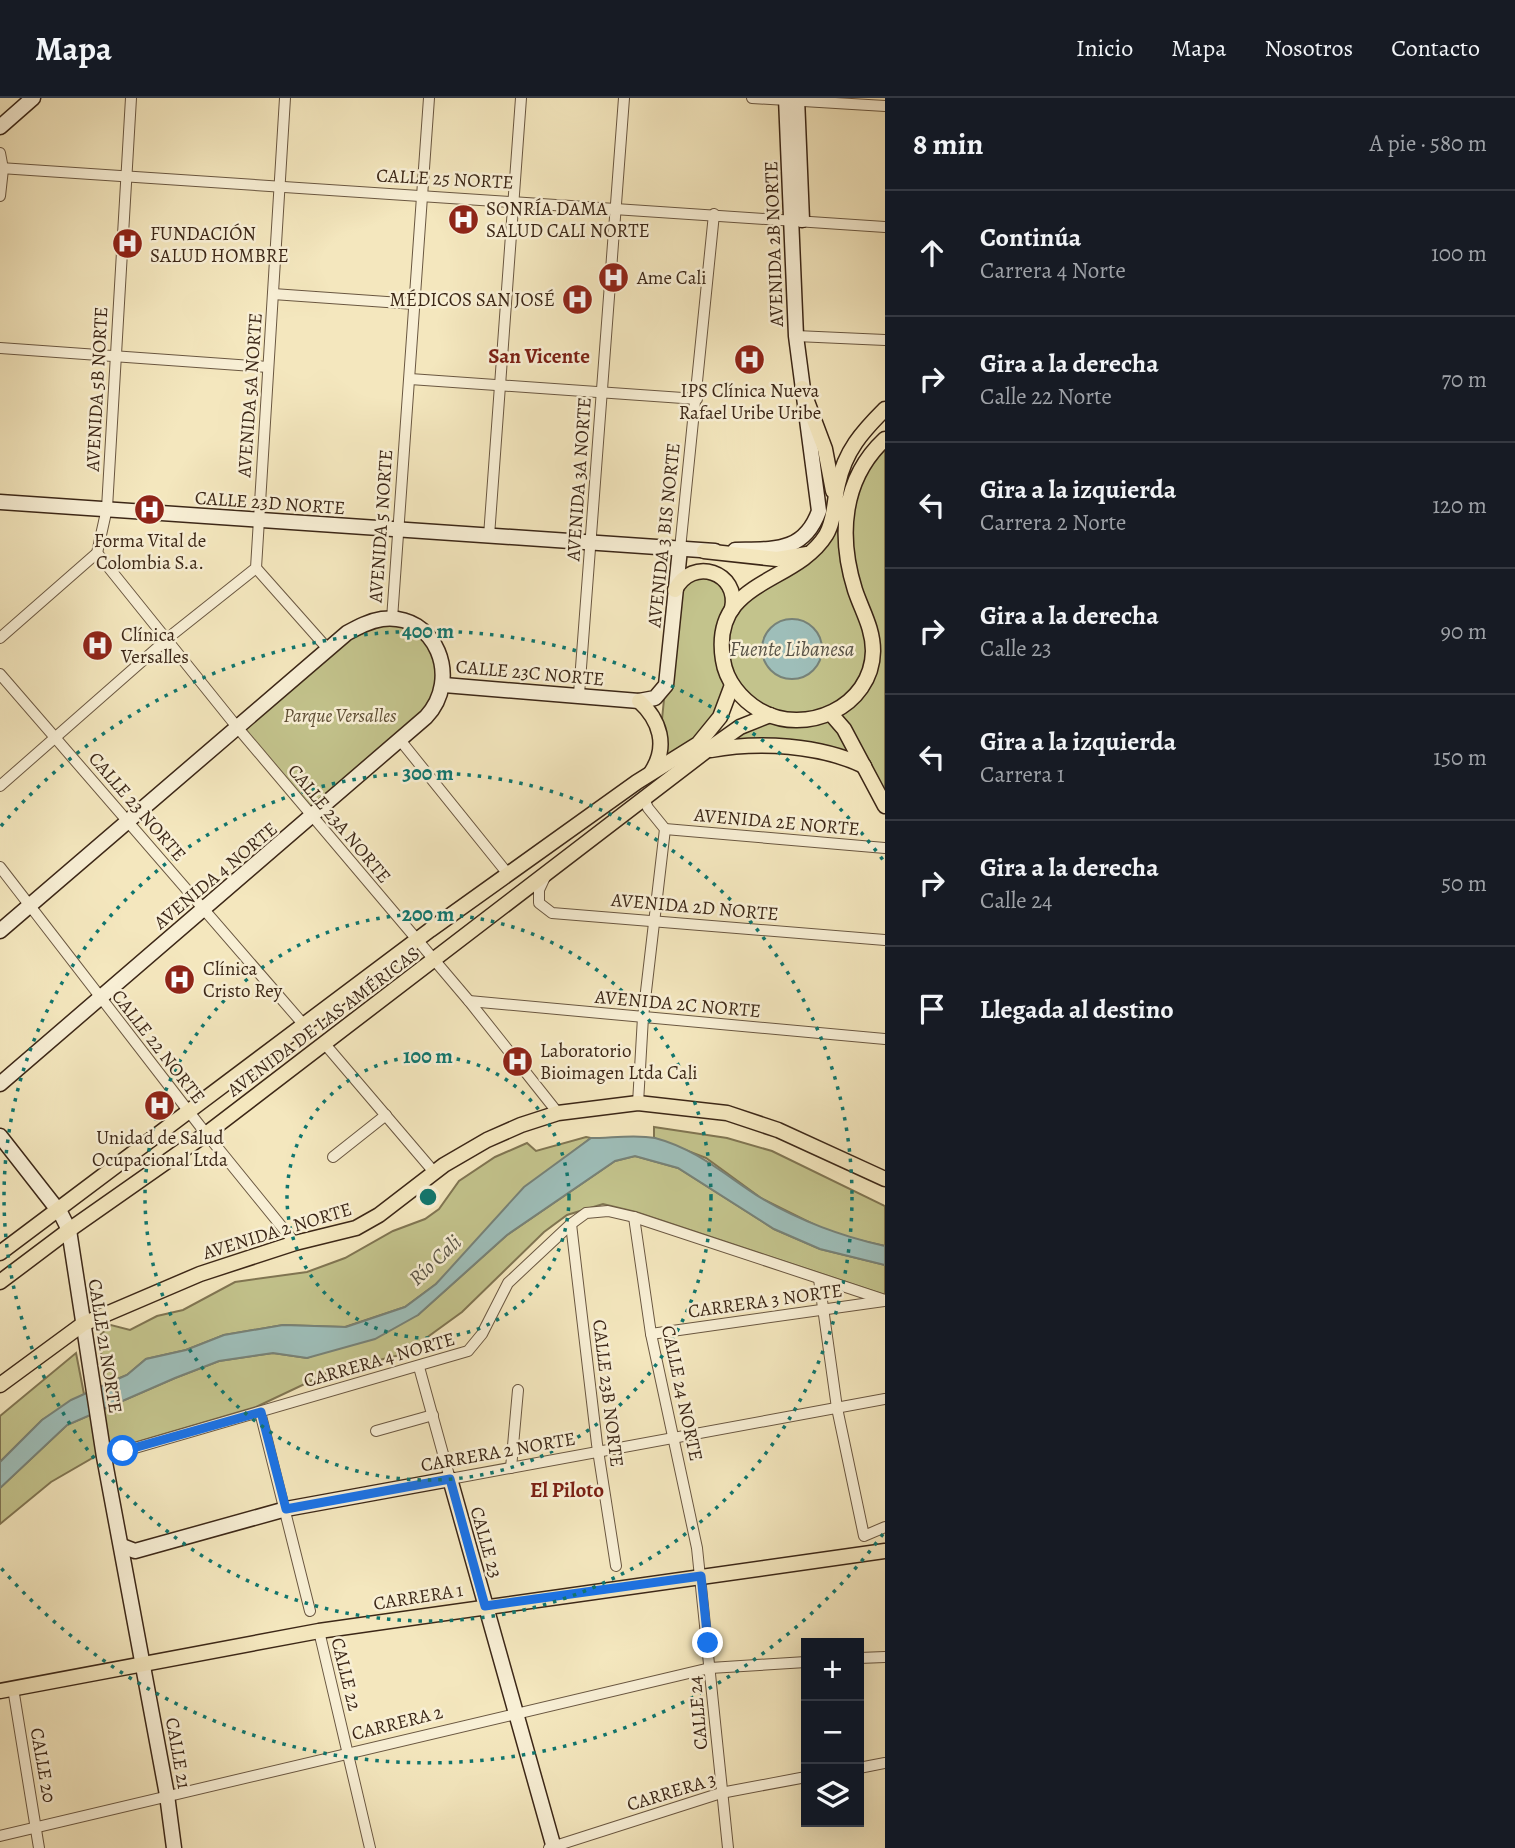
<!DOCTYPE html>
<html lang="es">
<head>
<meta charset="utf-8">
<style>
  :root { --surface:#171b24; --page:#20242c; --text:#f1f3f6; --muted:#9ea1a6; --line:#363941 }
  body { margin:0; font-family:Alegreya,serif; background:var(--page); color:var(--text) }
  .controls { position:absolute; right:21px; bottom:21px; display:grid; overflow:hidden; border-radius:0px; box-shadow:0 7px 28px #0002 }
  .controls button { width:63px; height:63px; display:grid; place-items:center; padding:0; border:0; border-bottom:2px solid var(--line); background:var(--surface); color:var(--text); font:35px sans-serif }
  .stop { position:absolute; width:21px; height:21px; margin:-16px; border:5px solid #1a73e8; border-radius:50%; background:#fff }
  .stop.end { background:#1a73e8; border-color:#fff; box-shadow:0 2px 7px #0008 }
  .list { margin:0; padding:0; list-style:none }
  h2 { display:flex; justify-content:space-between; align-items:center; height:91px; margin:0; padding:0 28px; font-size:30px }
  h2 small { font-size:23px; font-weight:400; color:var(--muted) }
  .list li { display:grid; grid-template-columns:46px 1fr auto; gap:21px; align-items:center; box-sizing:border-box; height:126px; padding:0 28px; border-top:2px solid var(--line) }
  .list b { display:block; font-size:26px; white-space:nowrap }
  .list p { margin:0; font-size:23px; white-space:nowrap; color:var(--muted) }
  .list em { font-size:23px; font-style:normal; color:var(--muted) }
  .icon { flex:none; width:38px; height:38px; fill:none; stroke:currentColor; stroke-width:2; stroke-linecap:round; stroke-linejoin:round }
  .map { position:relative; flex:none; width:885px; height:1750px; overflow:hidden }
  header { display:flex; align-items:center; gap:42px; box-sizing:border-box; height:98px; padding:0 35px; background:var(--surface); border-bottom:2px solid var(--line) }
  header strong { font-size:33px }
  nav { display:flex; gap:38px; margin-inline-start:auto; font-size:24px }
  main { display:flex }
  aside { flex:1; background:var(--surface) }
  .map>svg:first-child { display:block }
  .green { fill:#c3c38c; stroke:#807552; stroke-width:2 }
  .water { fill:#9ebeb9; stroke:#778278; stroke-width:2 }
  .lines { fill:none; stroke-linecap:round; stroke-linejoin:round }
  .street-casing { stroke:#6a5741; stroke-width:12 }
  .secondary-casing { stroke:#3c2717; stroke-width:17 }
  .primary-casing { stroke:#3c2717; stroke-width:17 }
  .street { stroke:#f8efd5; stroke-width:10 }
  .secondary { stroke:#f8efd5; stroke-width:14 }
  .primary { stroke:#f4e7be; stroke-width:14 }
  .route { stroke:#1a73e8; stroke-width:9 }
  .ring { fill:none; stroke:#0f766e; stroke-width:3.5; stroke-dasharray:3.5 7 }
  .labels { text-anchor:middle; stroke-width:5; stroke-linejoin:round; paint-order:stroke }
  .street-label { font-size:19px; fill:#3c2717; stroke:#f8efd5 }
  .poi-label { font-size:19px; fill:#3c2717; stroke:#f8efd5; text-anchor:start }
  .park-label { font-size:19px; font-style:italic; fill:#5e4e34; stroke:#f8efd5 }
  .neighbourhood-label { font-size:21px; font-weight:bold; fill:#7a1f14; stroke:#f8efd5 }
  .water-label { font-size:21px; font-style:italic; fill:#595448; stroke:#f8efd5 }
  .centre { fill:#0f766e; stroke:#f8efd5; stroke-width:3.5 }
  .ring-label { font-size:21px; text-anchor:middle; font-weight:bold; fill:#0f766e; stroke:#f8efd5; stroke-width:5; stroke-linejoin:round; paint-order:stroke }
</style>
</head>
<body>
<header>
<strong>Mapa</strong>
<nav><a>Inicio</a><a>Mapa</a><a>Nosotros</a><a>Contacto</a></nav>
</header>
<main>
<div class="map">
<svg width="885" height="1750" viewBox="0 0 885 1750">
  <rect width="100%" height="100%" fill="#f4e7be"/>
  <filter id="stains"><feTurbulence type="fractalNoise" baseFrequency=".00286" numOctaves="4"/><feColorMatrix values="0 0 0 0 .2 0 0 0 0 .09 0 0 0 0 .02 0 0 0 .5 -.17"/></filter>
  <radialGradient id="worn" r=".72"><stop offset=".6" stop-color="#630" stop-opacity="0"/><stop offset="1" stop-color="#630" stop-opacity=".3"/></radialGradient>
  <!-- green -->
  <g class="green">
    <path d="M 885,341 L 885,708 L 864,668 L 781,650 L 706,653 L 769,618 L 732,587 L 712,630 L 654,669 L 658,661 L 675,492 L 707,472 L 733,499 L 812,456 L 842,427 L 845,412 Z"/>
    <path d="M 405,524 L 435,549 L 439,601 L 313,718 L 237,629 L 364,525 Z"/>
    <path d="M 654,1029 L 727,1040 L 772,1053 L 885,1108 L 885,1148 L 833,1136 L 761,1100 L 706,1060 L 654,1040 Z"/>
    <path d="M 586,1039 L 591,1040 L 553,1069 L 436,1186 L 405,1209 L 345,1229 L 283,1227 L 224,1237 L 186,1252 L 146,1261 L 127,1277 L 107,1285 L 98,1239 L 111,1227 L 130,1232 L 157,1218 L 183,1212 L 235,1184 L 307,1174 L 345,1160 L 393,1133 L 425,1121 L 439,1111 L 459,1083 L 495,1059 L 527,1045 L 536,1053 Z"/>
    <path d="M 635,1058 L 678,1070 L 774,1131 L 820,1151 L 885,1167 L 885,1197 L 636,1114 L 603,1106 L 567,1117 L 544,1134 L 462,1214 L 404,1256 L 330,1274 L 256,1309 L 103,1354 L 51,1384 L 0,1426 L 0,1390 L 67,1327 L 175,1280 L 219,1263 L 273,1255 L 307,1260 L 418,1217 L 507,1137 L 615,1063 Z"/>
    <path d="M 76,1255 L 84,1296 L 42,1322 L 0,1364 L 0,1318 Z"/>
  </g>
  <!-- water -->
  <g class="water">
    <circle cx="792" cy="551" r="30"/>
    <path d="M 591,1040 C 611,1040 636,1036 655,1040 C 697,1051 726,1078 761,1100 C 802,1124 840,1138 885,1148 L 885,1167 L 820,1151 L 774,1131 L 678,1070 L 635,1058 L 615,1063 L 507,1137 L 418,1217 L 375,1241 L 307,1260 L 273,1255 L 219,1263 L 175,1280 L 67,1327 L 0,1390 L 0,1364 L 42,1322 L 71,1302 L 127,1277 L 146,1261 L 186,1252 L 224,1237 L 283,1227 L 346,1229 L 405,1209 L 436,1186 L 524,1089 Z"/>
  </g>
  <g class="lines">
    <defs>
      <g id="street">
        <path d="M 752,0 L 885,8"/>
        <path d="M 0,55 L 3,71 L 0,98"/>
        <path d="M 0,70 L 885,129"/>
        <path d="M 273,196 L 415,206"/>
        <path d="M 796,238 L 885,242"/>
        <path d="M 0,250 L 268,269"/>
        <path d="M 410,281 L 697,301"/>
        <path d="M 489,438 L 521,0"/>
        <path d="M 680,451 L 714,116"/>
        <path d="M 97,455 L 237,629 L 469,903 L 558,1015"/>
        <path d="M 256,470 L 327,550"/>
        <path d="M 392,521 L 429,0"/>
        <path d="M 0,540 L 97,455 L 107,410 L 131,0"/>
        <path d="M 0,576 L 304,927"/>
        <path d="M 579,596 L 624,0"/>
        <path d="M 400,642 L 508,776"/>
        <path d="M 0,688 L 173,536 L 256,470 L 285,0"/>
        <path d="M 665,731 L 885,750"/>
        <path d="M 0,769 L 200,1028 L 295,1145"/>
        <path d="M 546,777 L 539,792 L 539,805 L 552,815 L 885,842"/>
        <path d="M 469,903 L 885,941"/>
        <path d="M 324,945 L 434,1074"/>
        <path d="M 638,1005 L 643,919 L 665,731 L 648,710 L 644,701"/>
        <path d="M 333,1059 L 386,1017"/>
        <path d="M 634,1119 L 651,1236 L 697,1450 L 728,1750"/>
        <path d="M 571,1126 L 597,1346 L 616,1468"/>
        <path d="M 819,1181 L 837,1310 L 864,1438 L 885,1429"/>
        <path d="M 651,1236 L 884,1203"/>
        <path d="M 419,1269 L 450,1381 L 885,1301"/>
        <path d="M 260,1314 L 310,1513"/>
        <path d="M 376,1333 L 433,1317"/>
        <path d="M 104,1359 L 468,1253 L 482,1236 L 508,1185 L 571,1126 L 586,1115 L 608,1113 L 634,1119 L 885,1202"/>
        <path d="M 511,1370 L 518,1292"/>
        <path d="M 319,1533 L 370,1750"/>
        <path d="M 859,1560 L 885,1559"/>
        <path d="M 13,1590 L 39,1750"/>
        <path d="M 859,1670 L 885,1665"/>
        <path d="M 0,1738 L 710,1570 L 806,1564"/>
        <path d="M 549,1750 L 721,1695 L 806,1679"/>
      </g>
      <g id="secondary">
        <path d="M 797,0 L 802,122"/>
        <path d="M 0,29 L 33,0"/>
        <path d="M 0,404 L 715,453"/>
        <path d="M 735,452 C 773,451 804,455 819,413 L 796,238 L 786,0"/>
        <path d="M 444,587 L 639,603 L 655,600 L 666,587 L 680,451"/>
        <path d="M 0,833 L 347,535 C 358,529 369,523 382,521 C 436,514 462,581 426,619 L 0,986"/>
        <path d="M 0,1038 L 61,1116 L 69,1132 L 104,1359 L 167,1697 L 174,1750"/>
        <path d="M 122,1448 L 135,1453 L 286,1411 L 450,1381 L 554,1750"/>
      </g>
      <g id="primary">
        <path d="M 802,290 L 825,351 L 833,393"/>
        <path d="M 885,311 C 862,334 845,353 838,386 C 834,402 835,422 826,437 C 795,487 710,481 723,562 C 726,583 741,601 759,612 C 805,639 872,609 873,553 C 873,530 862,513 855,492 C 838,438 842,381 885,341"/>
        <path d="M 704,453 L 777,461 L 807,456"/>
        <path d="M 675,492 C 692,458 740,474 732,511"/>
        <path d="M 639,603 C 660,622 668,648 652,673"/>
        <path d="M 831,616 L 844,631 L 885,708"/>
        <path d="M 711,652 C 759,643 820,647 864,668"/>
        <path d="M 0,1155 L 430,832 L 637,684 L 698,646 L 720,619 L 732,587"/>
        <path d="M 0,1184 L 69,1132 L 206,1036 L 706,653 L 740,629 L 770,617"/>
        <path d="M 0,1287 L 83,1226 L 200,1176 L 295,1145 L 356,1130 L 379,1117 L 444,1067 L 487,1042 L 521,1027 L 558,1015 L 638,1005 L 727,1015 L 778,1032 L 885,1081"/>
        <path d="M 0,1593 L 319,1533 L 885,1453"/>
      </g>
    </defs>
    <!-- street casing -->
    <use href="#street" class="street-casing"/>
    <!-- secondary casing -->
    <use href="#secondary" class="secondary-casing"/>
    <!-- primary casing -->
    <use href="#primary" class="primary-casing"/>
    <!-- street -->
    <use href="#street" class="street"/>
    <!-- secondary -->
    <use href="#secondary" class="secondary"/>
    <!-- primary -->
    <use href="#primary" class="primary"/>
  </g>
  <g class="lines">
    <!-- route -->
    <path class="route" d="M 123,1353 L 261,1314 L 286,1411 L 450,1381 L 485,1508 L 701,1478 L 708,1545"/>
  </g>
  <!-- distance rings -->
  <g class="ring">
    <circle cx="428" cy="1099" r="141"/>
    <circle cx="428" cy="1099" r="283"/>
    <circle cx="428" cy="1099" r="424"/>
    <path d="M883 1436A566 566 0 0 1 1 1470M1 728A566 566 0 0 1 883 762"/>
  </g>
  <!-- icons -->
  <defs>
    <symbol id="hospital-disc" viewBox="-11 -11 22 22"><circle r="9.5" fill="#8f2418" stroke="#f8efd5"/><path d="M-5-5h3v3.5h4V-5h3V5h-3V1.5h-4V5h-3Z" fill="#fff"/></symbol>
  </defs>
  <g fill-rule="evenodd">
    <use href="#hospital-disc" x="446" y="104" width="35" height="35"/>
    <use href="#hospital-disc" x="110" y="128" width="35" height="35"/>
    <use href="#hospital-disc" x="596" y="162" width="35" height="35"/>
    <use href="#hospital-disc" x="560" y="184" width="35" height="35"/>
    <use href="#hospital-disc" x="732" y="244" width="35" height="35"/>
    <use href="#hospital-disc" x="132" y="394" width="35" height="35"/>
    <use href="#hospital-disc" x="80" y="530" width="35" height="35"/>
    <use href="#hospital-disc" x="162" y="864" width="35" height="35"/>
    <use href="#hospital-disc" x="500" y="946" width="35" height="35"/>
    <use href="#hospital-disc" x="142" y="990" width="35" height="35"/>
  </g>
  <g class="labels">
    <!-- street labels -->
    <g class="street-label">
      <text transform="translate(445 80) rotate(3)" y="7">CALLE 25 NORTE</text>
      <text transform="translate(773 146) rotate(-92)" y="7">AVENIDA 2B NORTE</text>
      <text transform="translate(96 291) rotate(-87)" y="7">AVENIDA 5B NORTE</text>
      <text transform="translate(249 297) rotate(-86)" y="7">AVENIDA 5A NORTE</text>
      <text transform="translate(578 381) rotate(-86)" y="7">AVENIDA 3A NORTE</text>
      <text transform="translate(270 404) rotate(4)" y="7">CALLE 23D NORTE</text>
      <text transform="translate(380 428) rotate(-86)" y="7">AVENIDA 5 NORTE</text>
      <text transform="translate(663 437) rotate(-84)" y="7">AVENIDA 3 BIS NORTE</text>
      <text transform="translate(530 574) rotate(5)" y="7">CALLE 23C NORTE</text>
      <text transform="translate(138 708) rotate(49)" y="7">CALLE 23 NORTE</text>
      <text transform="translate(777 723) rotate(5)" y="7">AVENIDA 2E NORTE</text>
      <text transform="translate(340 725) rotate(50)" y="7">CALLE 23A NORTE</text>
      <text transform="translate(215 777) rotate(-40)" y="7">AVENIDA 4 NORTE</text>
      <text transform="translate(695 808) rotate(5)" y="7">AVENIDA 2D NORTE</text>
      <text transform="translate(678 905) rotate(5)" y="7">AVENIDA 2C NORTE</text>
      <text transform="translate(323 923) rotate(-37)" y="7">AVENIDA DE LAS AMÉRICAS</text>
      <text transform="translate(159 948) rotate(52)" y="7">CALLE 22 NORTE</text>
      <text transform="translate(277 1132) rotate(-17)" y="7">AVENIDA 2 NORTE</text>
      <text transform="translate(765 1202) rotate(-8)" y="7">CARRERA 3 NORTE</text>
      <text transform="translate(106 1248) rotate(81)" y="7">CALLE 21 NORTE</text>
      <text transform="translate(379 1261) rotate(-16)" y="7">CARRERA 4 NORTE</text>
      <text transform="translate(609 1295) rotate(83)" y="7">CALLE 23B NORTE</text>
      <text transform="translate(683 1295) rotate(78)" y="7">CALLE 24 NORTE</text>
      <text transform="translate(498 1353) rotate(-10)" y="7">CARRERA 2 NORTE</text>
      <text transform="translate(487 1444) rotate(74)" y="7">CALLE 23</text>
      <text transform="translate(418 1498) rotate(-9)" y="7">CARRERA 1</text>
      <text transform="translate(347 1576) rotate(76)" y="7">CALLE 22</text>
      <text transform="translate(697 1615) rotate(-95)" y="7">CALLE 24</text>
      <text transform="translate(397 1624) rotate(-14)" y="7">CARRERA 2</text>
      <text transform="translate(179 1655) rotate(80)" y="7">CALLE 21</text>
      <text transform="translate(44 1667) rotate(80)" y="7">CALLE 20</text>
      <text transform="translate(671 1693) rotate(-17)" y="7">CARRERA 3</text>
    </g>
    <!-- poi labels -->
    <g class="poi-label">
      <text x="486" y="117">SONRÍA DAMA<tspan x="486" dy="22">SALUD CALI NORTE</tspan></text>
      <text x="150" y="142">FUNDACIÓN<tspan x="150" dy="22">SALUD HOMBRE</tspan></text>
      <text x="637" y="186">Ame Cali</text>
      <text x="555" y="208" text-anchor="end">MÉDICOS SAN JOSÉ</text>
      <text x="750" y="299" text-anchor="middle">IPS Clínica Nueva<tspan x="750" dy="22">Rafael Uribe Uribe</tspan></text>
      <text x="150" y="449" text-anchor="middle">Forma Vital de<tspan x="150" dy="22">Colombia S.a.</tspan></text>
      <text x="121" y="543">Clínica<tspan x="121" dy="22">Versalles</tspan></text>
      <text x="203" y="877">Clínica<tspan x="203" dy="22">Cristo Rey</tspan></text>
      <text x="540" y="959">Laboratorio<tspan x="540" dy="22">Bioimagen Ltda Cali</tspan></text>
      <text x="160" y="1046" text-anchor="middle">Unidad de Salud<tspan x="160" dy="22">Ocupacional Ltda</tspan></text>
    </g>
    <!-- park labels -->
    <g class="park-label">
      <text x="340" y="624">Parque Versalles</text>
    </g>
    <!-- neighbourhood labels -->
    <g class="neighbourhood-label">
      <text x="539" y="265">San Vicente</text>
      <text x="567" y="1399">El Piloto</text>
    </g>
    <!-- water labels -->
    <g class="water-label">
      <text x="792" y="558">Fuente Libanesa</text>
      <text transform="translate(435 1162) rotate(-43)" y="7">Río Cali</text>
    </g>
  </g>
  <circle cx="428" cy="1099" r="10" class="centre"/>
  <g class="ring-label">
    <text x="428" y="540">400 m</text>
    <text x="428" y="682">300 m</text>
    <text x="428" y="823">200 m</text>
    <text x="428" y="965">100 m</text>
  </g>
  <rect width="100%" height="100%" filter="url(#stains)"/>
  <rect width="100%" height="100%" fill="url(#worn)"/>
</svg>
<div class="controls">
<button>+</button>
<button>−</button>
<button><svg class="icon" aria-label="layers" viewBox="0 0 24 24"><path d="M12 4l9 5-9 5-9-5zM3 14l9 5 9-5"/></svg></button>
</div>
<div class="stop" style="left:123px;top:1353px"></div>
<div class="stop end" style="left:708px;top:1545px"></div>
</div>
<aside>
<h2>8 min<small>A pie · 580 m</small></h2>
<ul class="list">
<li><svg class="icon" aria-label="ahead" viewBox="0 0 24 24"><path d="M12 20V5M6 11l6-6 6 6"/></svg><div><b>Continúa</b><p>Carrera 4 Norte</p></div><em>100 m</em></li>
<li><svg class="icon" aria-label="right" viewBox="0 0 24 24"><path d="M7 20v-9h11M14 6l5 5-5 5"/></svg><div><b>Gira a la derecha</b><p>Calle 22 Norte</p></div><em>70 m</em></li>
<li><svg class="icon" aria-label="left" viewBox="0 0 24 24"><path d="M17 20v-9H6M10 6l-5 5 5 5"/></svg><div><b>Gira a la izquierda</b><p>Carrera 2 Norte</p></div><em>120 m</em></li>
<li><svg class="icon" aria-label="right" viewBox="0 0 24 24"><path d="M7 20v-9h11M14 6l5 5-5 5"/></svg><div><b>Gira a la derecha</b><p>Calle 23</p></div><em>90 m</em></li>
<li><svg class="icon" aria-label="left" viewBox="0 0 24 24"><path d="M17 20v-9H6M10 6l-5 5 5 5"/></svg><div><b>Gira a la izquierda</b><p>Carrera 1</p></div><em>150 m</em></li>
<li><svg class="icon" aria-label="right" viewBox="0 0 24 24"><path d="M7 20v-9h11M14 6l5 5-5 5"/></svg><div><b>Gira a la derecha</b><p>Calle 24</p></div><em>50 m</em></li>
<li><svg class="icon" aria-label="arrive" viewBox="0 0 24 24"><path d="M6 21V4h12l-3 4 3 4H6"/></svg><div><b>Llegada al destino</b></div></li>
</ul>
</aside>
</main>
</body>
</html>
